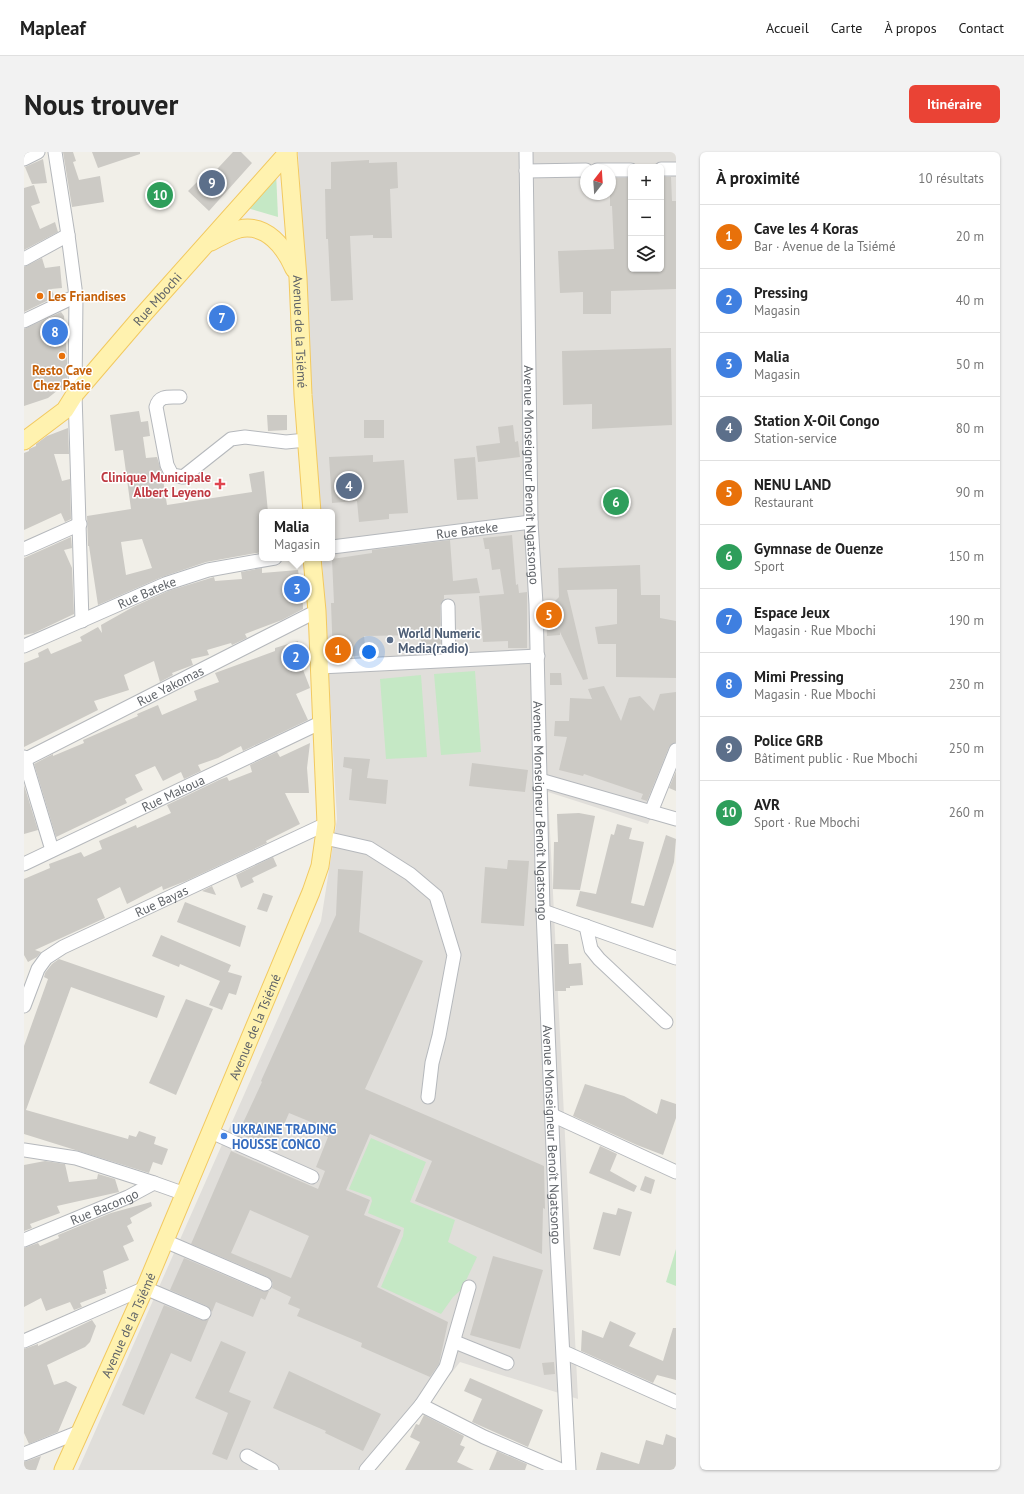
<!DOCTYPE html>
<html lang="fr">
<head>
<meta charset="utf-8">
<style>
  :root { --surface:#fff; --page:#f2f2f2; --text:#222; --muted:#767676; --line:#e0e0e0; --accent:#ea4335 }
  body { margin:0; font-family:"PT Sans",sans-serif; background:var(--page); color:var(--text) }
  .controls { position:absolute; right:12px; top:12px; display:grid; overflow:hidden; border-radius:6px; box-shadow:0 1px 3px #0004 }
  .controls button { width:36px; height:36px; display:grid; place-items:center; padding:0; border:0; border-bottom:1px solid var(--line); background:var(--surface); color:var(--text); font:20px sans-serif }
  .compass { position:absolute; left:556px; top:12px; width:36px; height:36px; border-radius:50%; background:var(--surface); box-shadow:0 1px 3px #0004; rotate:17deg }
  .you { position:absolute; left:345px; top:500px; width:14px; height:14px; margin:-10px; border:3px solid #fff; border-radius:50%; background:#1a73e8; box-shadow:0 0 0 6px #1a73e833 }
  .badge { display:grid; place-items:center; width:26px; height:26px; border-radius:50%; background:var(--accent); color:#fff; font-size:13px; font-weight:700 }
  .pin { position:absolute; translate:-50% -50%; border:2px solid #fff; box-shadow:0 1px 4px #0006 }
  .popup { position:absolute; left:235px; top:357px; width:76px; height:52px; box-sizing:border-box; display:grid; place-content:center; border-radius:6px; background:var(--surface); filter:drop-shadow(0 1px 3px #0005); font-size:13px; white-space:nowrap; color:var(--muted) }
  .popup b { font-size:15px; color:var(--text) }
  .popup::after { content:''; position:absolute; left:50%; top:100%; margin-left:-8px; border:8px solid transparent; border-top-color:var(--surface) }
  .list { margin:0; padding:0; list-style:none }
  h2 { display:flex; justify-content:space-between; align-items:center; height:52px; margin:0; padding:0 16px; font-size:17px }
  h2 small { font-size:13px; font-weight:400; color:var(--muted) }
  .list li { display:grid; grid-template-columns:26px 1fr auto; gap:12px; align-items:center; box-sizing:border-box; height:64px; padding:0 16px; border-top:1px solid var(--line) }
  .list b { display:block; font-size:15px; white-space:nowrap }
  .list p { margin:0; font-size:13px; white-space:nowrap; color:var(--muted) }
  .list em { font-size:13px; font-style:normal; color:var(--muted) }
  .icon { flex:none; width:22px; height:22px; fill:none; stroke:currentColor; stroke-width:2; stroke-linecap:round; stroke-linejoin:round }
  .map { position:relative; flex:none; width:652px; height:1318px; overflow:hidden; border-radius:6px }
  header { display:flex; align-items:center; gap:24px; box-sizing:border-box; height:56px; padding:0 20px; background:var(--surface); border-bottom:1px solid var(--line) }
  header strong { font-size:19px }
  nav { display:flex; gap:22px; margin-inline-start:auto; font-size:14px }
  .intro { display:flex; align-items:center; justify-content:space-between; box-sizing:border-box; height:96px; padding:0 24px }
  h1 { margin:0; font-size:28px }
  .button { padding:10px 18px; border-radius:6px; background:var(--accent); color:#fff; font-size:14px; font-weight:700 }
  main { display:flex; gap:24px; padding:0 24px }
  aside { flex:1; background:var(--surface); border-radius:6px; box-shadow:0 1px 3px #0004 }
  .map>svg:first-child { display:block }
  .industrial { fill:#e0deda; fill-rule:evenodd }
  .green { fill:#c5e8c5 }
  .building { fill:#cccac5; fill-rule:evenodd }
  .lines { fill:none; stroke-linecap:round; stroke-linejoin:round }
  .minor-casing { stroke:#b5b8bc; stroke-width:15 }
  .major-casing { stroke:#f2c960; stroke-width:19 }
  .minor { stroke:#fff; stroke-width:13 }
  .major { stroke:#fff2af; stroke-width:17 }
  .food-dot { fill:#e8710a; stroke:#fff; stroke-width:1.5 }
  .health-dot { fill:#e0444e; stroke:#fff; stroke-width:1.5 }
  .service-dot { fill:#5c6f8a; stroke:#fff; stroke-width:1.5 }
  .shop-dot { fill:#3f7fe0; stroke:#fff; stroke-width:1.5 }
  .labels { text-anchor:middle; stroke-width:3; stroke-linejoin:round; paint-order:stroke }
  .food-label { font-size:13px; font-weight:bold; fill:#c56008; stroke:#fff; text-anchor:start }
  .street-label { font-size:13px; fill:#5f6368; stroke:#fff }
  .health-label { font-size:13px; font-weight:bold; fill:#be3a42; stroke:#fff; text-anchor:end }
  .service-label { font-size:13px; font-weight:bold; fill:#4e5e75; stroke:#fff; text-anchor:start }
  .shop-label { font-size:13px; font-weight:bold; fill:#366cbe; stroke:#fff; text-anchor:start }
</style>
</head>
<body>
<header>
<strong>Mapleaf</strong>
<nav><a>Accueil</a><a>Carte</a><a>À propos</a><a>Contact</a></nav>
</header>
<div class="intro"><h1>Nous trouver</h1><a class="button">Itinéraire</a></div>
<main>
<div class="map">
<svg width="652" height="1318" viewBox="0 0 652 1318">
  <rect width="100%" height="100%" fill="#f1efe8"/>
  <!-- industrial -->
  <path class="industrial" d="M 274,0 L 652,0 L 652,605 L 624,672 L 524,640 L 554,1247 L 436,1210 L 351,1318 L 54,1318 L 297,769 L 313,667 L 298,406 L 308,406 L 308,360 L 295,360 ZM 607,15 L 637,15 L 637,117 L 607,117 ZM 562,18 L 586,18 L 586,42 L 562,42 Z"/>
  <!-- green -->
  <g class="green">
    <path d="M 252,20 L 254,65 L 223,56 Z"/>
    <path d="M 451,519 L 457,600 L 417,603 L 410,522 Z"/>
    <path d="M 397,523 L 403,605 L 362,607 L 356,527 Z"/>
    <path d="M 347,986 L 402,1010 L 386,1050 L 431,1068 L 424,1090 L 453,1105 L 438,1137 L 429,1145 L 417,1162 L 357,1135 L 379,1084 L 380,1076 L 344,1061 L 348,1049 L 347,1045 L 325,1037 Z"/>
    <path d="M 652,1097 L 652,1134 L 642,1130 Z"/>
  </g>
  <!-- building -->
  <g class="building">
    <path d="M 39,0 L 49,0 L 52,9 L 49,10 L 55,28 L 76,24 L 80,50 L 48,55 Z"/>
    <path d="M 68,0 L 116,0 L 116,2 L 74,16 Z"/>
    <path d="M 209,0 L 217,0 L 228,11 L 185,59 L 164,39 L 177,26 L 181,30 Z"/>
    <path d="M 19,7 L 23,31 L 8,32 L 1,15 Z"/>
    <path d="M 345,8 L 345,11 L 373,10 L 374,36 L 366,37 L 368,86 L 349,86 L 349,83 L 326,84 L 329,148 L 307,149 L 304,87 L 302,87 L 301,37 L 307,37 L 307,10 Z"/>
    <path d="M 637,25 L 647,25 L 648,49 L 652,49 L 652,137 L 587,139 L 587,162 L 559,162 L 559,140 L 536,141 L 534,99 L 590,97 L 588,54 L 586,54 L 586,26 L 607,26 L 607,117 L 637,117 Z"/>
    <path d="M 10,33 L 16,51 L 7,54 L 16,77 L 31,70 L 34,80 L 0,98 L 0,36 Z"/>
    <path d="M 18,106 L 21,116 L 36,114 L 38,136 L 27,137 L 31,145 L 0,160 L 0,115 Z"/>
    <path d="M 37,160 L 40,164 L 43,206 L 43,236 L 42,238 L 34,238 L 24,246 L 0,254 L 0,177 Z"/>
    <path d="M 647,196 L 648,273 L 568,277 L 568,252 L 539,253 L 538,199 Z"/>
    <path d="M 115,259 L 117,270 L 124,269 L 126,284 L 119,285 L 122,306 L 133,305 L 138,321 L 143,353 L 228,340 L 225,322 L 240,319 L 244,360 L 238,360 L 238,400 L 182,410 L 138,425 L 74,453 L 65,394 L 64,394 L 63,364 L 107,357 L 99,298 L 91,299 L 86,263 ZM 118,387 L 128,416 L 102,423 L 97,390 Z"/>
    <path d="M 243,263 L 263,263 L 263,278 L 244,279 Z"/>
    <rect x="340" y="268" width="20" height="18"/>
    <path d="M 489,273 L 491,290 L 494,289 L 496,305 L 454,310 L 452,294 L 476,291 L 474,275 Z"/>
    <path d="M 44,276 L 45,302 L 30,302 L 38,329 L 46,327 L 47,367 L 41,370 L 37,361 L 0,378 L 0,301 L 5,299 L 5,297 L 12,294 L 12,292 L 23,284 Z"/>
    <path d="M 349,303 L 349,310 L 380,308 L 384,361 L 365,362 L 365,367 L 335,370 L 333,349 L 308,351 L 305,305 Z"/>
    <path d="M 451,305 L 454,347 L 433,348 L 430,307 Z"/>
    <path d="M 488,383 L 492,433 L 494,432 L 495,441 L 503,440 L 503,496 L 484,496 L 484,489 L 459,490 L 455,444 L 480,442 L 476,417 L 468,418 L 465,397 L 461,397 L 459,386 Z"/>
    <path d="M 47,385 L 48,396 L 40,398 L 48,416 L 50,462 L 10,481 L 0,483 L 0,406 Z"/>
    <path d="M 426,388 L 429,429 L 453,426 L 456,441 L 420,443 L 420,447 L 416,454 L 417,497 L 397,498 L 397,483 L 340,484 L 342,503 L 309,506 L 307,451 L 310,451 L 308,407 L 348,401 L 348,398 Z"/>
    <path d="M 616,413 L 617,443 L 636,443 L 636,466 L 652,469 L 652,526 L 592,525 L 592,492 L 574,492 L 571,475 L 593,472 L 593,437 L 543,438 L 564,527 L 559,528 L 536,480 L 536,483 L 523,484 L 522,458 L 535,445 L 534,416 Z"/>
    <path d="M 238,416 L 238,421 L 274,418 L 275,425 L 278,425 L 279,457 L 258,468 L 221,482 L 223,486 L 208,493 L 207,491 L 183,498 L 185,503 L 167,507 L 169,513 L 148,521 L 149,523 L 136,530 L 130,509 L 100,523 L 105,538 L 70,549 L 74,558 L 0,595 L 0,511 L 15,505 L 14,501 L 24,496 L 27,502 L 58,489 L 56,485 L 74,475 L 78,481 L 77,473 L 109,455 L 144,439 L 190,425 L 191,429 L 218,427 L 217,420 Z"/>
    <path d="M 274,489 L 276,499 L 282,497 L 285,508 L 276,510 L 286,536 L 272,542 L 284,568 L 219,599 L 217,594 L 194,606 L 174,613 L 177,619 L 160,627 L 157,620 L 139,629 L 131,614 L 111,623 L 119,638 L 101,647 L 103,651 L 32,685 L 10,612 L 29,602 L 29,604 L 60,591 L 59,588 L 114,564 L 113,562 L 134,553 L 138,563 L 173,548 L 170,539 L 195,530 L 191,521 L 251,499 L 251,496 Z"/>
    <path d="M 526,521 L 537,521 L 538,533 L 526,533 Z"/>
    <path d="M 580,534 L 597,569 L 605,546 L 616,544 L 630,559 L 636,542 L 652,540 L 652,590 L 645,595 L 623,649 L 617,647 L 619,642 L 560,622 L 559,624 L 535,618 L 543,585 L 530,584 L 531,569 L 545,569 L 546,546 L 568,547 L 564,537 Z"/>
    <path d="M 286,591 L 283,616 L 285,641 L 261,641 L 276,672 L 242,689 L 243,691 L 162,729 L 139,738 L 138,734 L 103,752 L 96,735 L 73,747 L 81,766 L 11,798 L 17,800 L 13,805 L 4,810 L 0,803 L 0,727 L 26,716 L 25,712 L 57,700 L 60,705 L 78,697 L 75,689 L 112,673 L 113,676 L 147,661 L 143,653 L 195,628 L 203,625 L 205,629 L 228,620 L 226,613 L 253,600 L 256,605 Z"/>
    <path d="M 320,605 L 346,607 L 343,626 L 364,628 L 362,652 L 325,648 L 328,617 L 319,615 Z"/>
    <path d="M 448,611 L 504,618 L 501,640 L 445,634 Z"/>
    <path d="M 652,619 L 652,639 L 645,636 Z"/>
    <path d="M 0,633 L 14,678 L 0,682 Z"/>
    <path d="M 555,661 L 571,664 L 556,738 L 529,737 L 530,690 L 534,690 L 533,662 Z"/>
    <path d="M 593,672 L 608,676 L 605,687 L 620,690 L 607,751 L 620,754 L 642,683 L 652,687 L 650,710 L 629,776 L 552,754 L 556,739 L 572,742 L 587,682 L 590,683 Z"/>
    <path d="M 249,705 L 253,714 L 228,726 L 230,730 L 217,736 L 212,723 Z"/>
    <path d="M 484,708 L 505,709 L 500,774 L 457,771 L 461,715 L 483,717 Z"/>
    <path d="M 314,717 L 339,719 L 335,780 L 399,809 L 341,937 L 520,1014 L 521,1057 L 519,1056 L 518,1102 L 391,1049 L 408,1009 L 346,982 L 322,1038 L 346,1048 L 340,1063 L 377,1078 L 353,1135 L 424,1170 L 415,1212 L 406,1225 L 337,1195 L 338,1191 L 273,1164 L 276,1157 L 264,1152 L 267,1145 L 248,1136 L 249,1131 L 244,1125 L 167,1092 L 207,999 L 294,1037 L 301,1019 L 292,1015 L 304,985 L 296,982 L 299,975 L 265,961 L 250,996 L 216,982 L 220,974 L 218,973 L 238,930 L 237,929 L 312,763 ZM 226,1058 L 285,1084 L 267,1126 L 207,1101 Z"/>
    <path d="M 188,734 L 192,743 L 178,739 Z"/>
    <path d="M 239,741 L 249,744 L 243,760 L 233,757 Z"/>
    <path d="M 161,750 L 222,774 L 216,795 L 153,770 Z"/>
    <path d="M 137,783 L 207,813 L 204,820 L 218,824 L 212,843 L 205,841 L 198,858 L 185,853 L 196,829 L 156,812 L 155,815 L 128,804 Z"/>
    <path d="M 530,792 L 544,792 L 545,812 L 557,811 L 559,833 L 546,834 L 546,836 L 542,836 L 542,839 L 531,839 Z"/>
    <path d="M 35,807 L 141,844 L 133,866 L 47,835 L 2,958 L 104,987 L 105,983 L 112,985 L 115,979 L 132,985 L 130,992 L 144,997 L 138,1013 L 129,1010 L 125,1021 L 0,982 L 0,894 L 24,827 L 20,825 L 21,821 L 28,812 Z"/>
    <path d="M 162,847 L 189,857 L 152,943 L 125,931 Z"/>
    <path d="M 561,932 L 600,944 L 633,962 L 637,947 L 652,952 L 652,966 L 639,1003 L 613,993 L 549,964 Z"/>
    <path d="M 576,994 L 593,1002 L 586,1019 L 613,1034 L 610,1040 L 565,1021 Z"/>
    <path d="M 21,1009 L 41,1012 L 45,1030 L 73,1027 L 74,1022 L 91,1027 L 95,1040 L 33,1054 L 36,1061 L 6,1072 L 8,1076 L 0,1079 L 0,1013 Z"/>
    <path d="M 621,1024 L 631,1028 L 627,1042 L 616,1038 Z"/>
    <path d="M 127,1050 L 128,1054 L 106,1066 L 108,1071 L 103,1074 L 110,1089 L 99,1094 L 105,1108 L 79,1119 L 83,1137 L 81,1137 L 82,1141 L 56,1151 L 58,1155 L 50,1158 L 46,1150 L 22,1159 L 17,1146 L 0,1155 L 0,1096 L 14,1091 L 16,1094 L 35,1086 L 34,1083 L 87,1061 Z"/>
    <path d="M 594,1056 L 608,1060 L 596,1104 L 569,1097 L 579,1060 L 592,1063 Z"/>
    <path d="M 469,1104 L 519,1118 L 496,1197 L 446,1183 Z"/>
    <path d="M 160,1106 L 238,1139 L 245,1139 L 241,1148 L 237,1146 L 229,1165 L 192,1150 L 188,1160 L 183,1154 L 146,1138 Z"/>
    <path d="M 140,1153 L 177,1168 L 185,1167 L 167,1210 L 147,1201 L 120,1263 L 98,1253 Z"/>
    <path d="M 68,1168 L 72,1174 L 66,1190 L 61,1195 L 23,1213 L 30,1233 L 42,1229 L 53,1235 L 34,1280 L 5,1292 L 0,1281 L 0,1197 L 14,1192 L 14,1194 Z"/>
    <path d="M 586,1169 L 612,1181 L 605,1194 L 639,1209 L 649,1176 L 652,1176 L 652,1228 L 633,1223 L 629,1231 L 557,1199 L 558,1178 L 579,1186 Z"/>
    <path d="M 197,1189 L 222,1200 L 205,1240 L 227,1249 L 203,1308 L 188,1302 L 204,1261 L 171,1246 Z"/>
    <path d="M 530,1210 L 531,1222 L 520,1223 L 518,1211 Z"/>
    <path d="M 265,1219 L 357,1262 L 339,1299 L 301,1281 L 302,1279 L 249,1256 Z"/>
    <path d="M 446,1226 L 519,1258 L 504,1295 L 448,1270 L 458,1247 L 440,1239 Z"/>
    <path d="M 400,1263 L 440,1284 L 436,1293 L 441,1295 L 433,1310 L 450,1318 L 381,1318 L 396,1290 L 386,1285 L 392,1272 L 395,1273 Z"/>
    <path d="M 642,1282 L 652,1286 L 652,1318 L 572,1318 L 577,1300 L 615,1312 L 622,1288 L 639,1293 Z"/>
    <path d="M 473,1299 L 503,1312 L 501,1318 L 465,1318 Z"/>
    <path d="M 17,1304 L 12,1318 L 0,1318 L 0,1310 Z"/>
  </g>
  <g class="lines">
    <defs>
      <g id="minor">
        <path d="M 31,0 L 44,83 L 52,144 L 51,242 L 58,469"/>
        <path id="s1" d="M 502,0 L 507,370 L 512,452 L 519,759 L 533,1092 L 545,1318"/>
        <path d="M 0,7 L 14,0"/>
        <path d="M 637,17 L 652,17"/>
        <path d="M 573,18 L 607,18"/>
        <path d="M 502,19 L 562,18"/>
        <path d="M 0,107 L 44,83"/>
        <path d="M 0,169 L 52,144"/>
        <path d="M 156,245 C 145,245 135,243 132,255 L 143,313 L 148,323 L 159,325 L 207,287 L 221,285 L 262,290 L 282,288"/>
        <path id="s2" d="M 308,395 L 507,370"/>
        <path d="M 0,397 L 56,372"/>
        <path d="M 424,454 L 425,508"/>
        <path id="s3" d="M 0,494 L 141,432 L 184,418 L 251,406"/>
        <path d="M 296,515 L 514,504"/>
        <path d="M 0,605 L 28,698"/>
        <path id="s4" d="M 0,608 L 293,459"/>
        <path d="M 516,628 L 652,667"/>
        <path d="M 627,660 L 652,598"/>
        <path d="M 301,686 L 345,696 L 386,722 L 412,744 L 430,803 L 415,884 L 408,911 L 404,945"/>
        <path id="s5" d="M 0,712 L 298,570"/>
        <path d="M 519,759 L 652,806"/>
        <path d="M 562,774 L 567,797 L 575,807 L 642,870"/>
        <path id="s6" d="M 0,854 L 14,817 L 22,806 L 39,795 L 302,672"/>
        <path d="M 528,963 L 652,1020"/>
        <path d="M 187,980 L 288,1025"/>
        <path d="M 0,998 L 52,1006 L 130,1031"/>
        <path id="s7" d="M 0,1088 L 104,1045 L 130,1031 L 161,1042"/>
        <path d="M 141,1089 L 241,1132"/>
        <path d="M 0,1189 L 121,1136 L 180,1161"/>
        <path d="M 431,1190 L 483,1211"/>
        <path d="M 540,1200 L 652,1250"/>
        <path d="M 397,1253 L 460,1285 L 537,1318"/>
        <path d="M 0,1302 L 55,1280"/>
        <path d="M 223,1304 L 248,1318"/>
        <path d="M 342,1318 L 397,1253 L 422,1215 L 445,1135"/>
      </g>
      <g id="major">
        <path id="s8" d="M 264,0 L 274,126 L 279,243 L 288,360"/>
        <path d="M 187,90 C 196,85 205,80 215,77 C 243,71 261,96 270,117"/>
        <path id="s9" d="M 0,289 L 41,258 L 51,242 L 117,165 L 264,0"/>
        <path id="s10" d="M 39,1318 L 121,1136 L 287,740 L 296,714 L 302,672 L 293,459 L 288,406"/>
      </g>
    </defs>
    <!-- minor casing -->
    <use href="#minor" class="minor-casing"/>
    <!-- major casing -->
    <use href="#major" class="major-casing"/>
    <!-- minor -->
    <use href="#minor" class="minor"/>
    <!-- major -->
    <use href="#major" class="major"/>
  </g>
  <!-- markers -->
  <g class="food-dot">
    <circle cx="16" cy="144" r="4"/>
    <circle cx="38" cy="204" r="4"/>
  </g>
  <path class="health-dot" d="M194 326h4v4h4v4h-4v4h-4v-4h-4v-4h4z"/>
  <circle class="service-dot" cx="366" cy="488" r="4"/>
  <circle class="shop-dot" cx="200" cy="984" r="4"/>
  <g class="labels">
    <!-- food labels -->
    <g class="food-label">
      <text x="24" y="149">Les Friandises</text>
      <text x="38" y="223" text-anchor="middle">Resto Cave<tspan x="38" dy="15">Chez Patie</tspan></text>
    </g>
    <!-- street labels -->
    <g class="street-label">
      <text dy="5" stroke="none"><textPath href="#s9" startOffset="196">Rue Mbochi</textPath></text>
      <text dy="5" stroke="none"><textPath href="#s8" startOffset="180">Avenue de la Tsiémé</textPath></text>
      <text dy="5" stroke="none"><textPath href="#s1" startOffset="323">Avenue Monseigneur Benoît Ngatsongo</textPath></text>
      <text dy="5" stroke="none"><textPath href="#s2" startOffset="136">Rue Bateke</textPath></text>
      <text dy="5" stroke="none"><textPath href="#s3" startOffset="134">Rue Bateke</textPath></text>
      <text dy="5" stroke="none"><textPath href="#s4" startOffset="164">Rue Yakomas</textPath></text>
      <text dy="5" stroke="none"><textPath href="#s5" startOffset="165">Rue Makoua</textPath></text>
      <text dy="5" stroke="none"><textPath href="#s1" startOffset="659">Avenue Monseigneur Benoît Ngatsongo</textPath></text>
      <text dy="5" stroke="none"><textPath href="#s6" startOffset="182">Rue Bayas</textPath></text>
      <text dy="5" stroke="none"><textPath href="#s10" startOffset="483">Avenue de la Tsiémé</textPath></text>
      <text dy="5" stroke="none"><textPath href="#s1" startOffset="983">Avenue Monseigneur Benoît Ngatsongo</textPath></text>
      <text dy="5" stroke="none"><textPath href="#s7" startOffset="87">Rue Bacongo</textPath></text>
      <text dy="5" stroke="none"><textPath href="#s10" startOffset="159">Avenue de la Tsiémé</textPath></text>
    </g>
    <!-- health labels -->
    <g class="health-label">
      <text x="187" y="330">Clinique Municipale<tspan x="187" dy="15">Albert Leyeno</tspan></text>
    </g>
    <!-- service labels -->
    <g class="service-label">
      <text x="374" y="486">World Numeric<tspan x="374" dy="15">Media(radio)</tspan></text>
    </g>
    <!-- shop labels -->
    <g class="shop-label">
      <text x="208" y="982">UKRAINE TRADING<tspan x="208" dy="15">HOUSSE CONCO</tspan></text>
    </g>
  </g>
</svg>
<div class="controls">
<button>+</button>
<button>−</button>
<button><svg class="icon" aria-label="layers" viewBox="0 0 24 24"><path d="M12 4l9 5-9 5-9-5zM3 14l9 5 9-5"/></svg></button>
</div>
<svg class="compass" viewBox="-18 -18 36 36"><path d="M0-13l5 13h-10z" fill="#e53935"/><path d="M0 13l5-13h-10z" fill="#767676"/></svg>
<div class="you"></div>
<div class="pin badge" style="left:314px;top:498px;background:#e8710a">1</div>
<div class="pin badge" style="left:272px;top:505px;background:#3f7fe0">2</div>
<div class="pin badge" style="left:273px;top:437px;background:#3f7fe0">3</div>
<div class="popup"><b>Malia</b>Magasin</div>
<div class="pin badge" style="left:325px;top:334px;background:#5c6f8a">4</div>
<div class="pin badge" style="left:525px;top:463px;background:#e8710a">5</div>
<div class="pin badge" style="left:592px;top:350px;background:#2e9e5b">6</div>
<div class="pin badge" style="left:198px;top:166px;background:#3f7fe0">7</div>
<div class="pin badge" style="left:31px;top:180px;background:#3f7fe0">8</div>
<div class="pin badge" style="left:188px;top:31px;background:#5c6f8a">9</div>
<div class="pin badge" style="left:136px;top:43px;background:#2e9e5b">10</div>
</div>
<aside>
<h2>À proximité<small>10 résultats</small></h2>
<ul class="list">
<li><span class="badge" style="background:#e8710a">1</span><div><b>Cave les 4 Koras</b><p>Bar · Avenue de la Tsiémé</p></div><em>20 m</em></li>
<li><span class="badge" style="background:#3f7fe0">2</span><div><b>Pressing</b><p>Magasin</p></div><em>40 m</em></li>
<li><span class="badge" style="background:#3f7fe0">3</span><div><b>Malia</b><p>Magasin</p></div><em>50 m</em></li>
<li><span class="badge" style="background:#5c6f8a">4</span><div><b>Station X-Oil Congo</b><p>Station-service</p></div><em>80 m</em></li>
<li><span class="badge" style="background:#e8710a">5</span><div><b>NENU LAND</b><p>Restaurant</p></div><em>90 m</em></li>
<li><span class="badge" style="background:#2e9e5b">6</span><div><b>Gymnase de Ouenze</b><p>Sport</p></div><em>150 m</em></li>
<li><span class="badge" style="background:#3f7fe0">7</span><div><b>Espace Jeux</b><p>Magasin · Rue Mbochi</p></div><em>190 m</em></li>
<li><span class="badge" style="background:#3f7fe0">8</span><div><b>Mimi Pressing</b><p>Magasin · Rue Mbochi</p></div><em>230 m</em></li>
<li><span class="badge" style="background:#5c6f8a">9</span><div><b>Police GRB</b><p>Bâtiment public · Rue Mbochi</p></div><em>250 m</em></li>
<li><span class="badge" style="background:#2e9e5b">10</span><div><b>AVR</b><p>Sport · Rue Mbochi</p></div><em>260 m</em></li>
</ul>
</aside>
</main>
</body>
</html>
